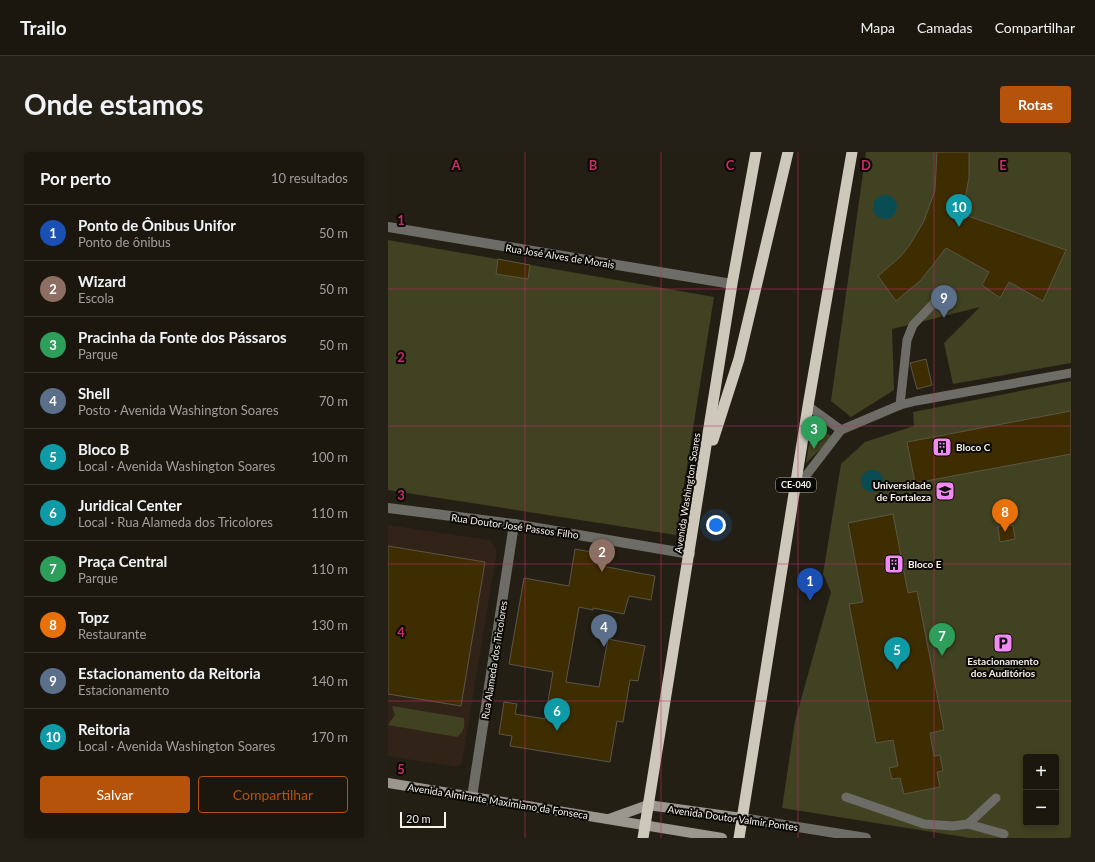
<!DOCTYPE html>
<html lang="pt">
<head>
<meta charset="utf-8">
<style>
  :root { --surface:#1b170f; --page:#242018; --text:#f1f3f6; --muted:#a09f9e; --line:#39362f; --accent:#b45309 }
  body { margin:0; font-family:Lato,sans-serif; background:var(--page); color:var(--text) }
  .controls { position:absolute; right:12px; bottom:12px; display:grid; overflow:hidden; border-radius:4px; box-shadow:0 2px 6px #0003 }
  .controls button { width:36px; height:36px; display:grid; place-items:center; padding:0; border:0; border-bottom:1px solid var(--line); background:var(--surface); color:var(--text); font:20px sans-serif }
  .scale { position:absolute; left:12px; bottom:10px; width:46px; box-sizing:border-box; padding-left:4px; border:2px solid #f5f2ea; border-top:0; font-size:11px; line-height:14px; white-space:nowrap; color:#f5f2ea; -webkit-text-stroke:3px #0b0905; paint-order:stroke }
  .you { position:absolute; left:328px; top:373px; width:14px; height:14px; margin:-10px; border:3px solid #fff; border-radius:50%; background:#1a73e8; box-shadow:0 0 0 6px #1a73e833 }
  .badge { display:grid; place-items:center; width:26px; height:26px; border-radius:50%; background:var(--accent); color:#fff; font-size:13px; font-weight:700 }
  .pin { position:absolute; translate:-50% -33px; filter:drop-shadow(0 1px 2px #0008) }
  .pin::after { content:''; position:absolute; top:21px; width:14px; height:12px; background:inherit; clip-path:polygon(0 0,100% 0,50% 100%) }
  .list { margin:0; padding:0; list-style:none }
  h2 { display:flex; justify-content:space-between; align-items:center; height:52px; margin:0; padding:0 16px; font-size:17px }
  h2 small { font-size:13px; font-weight:400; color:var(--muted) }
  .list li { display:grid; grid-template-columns:26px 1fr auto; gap:12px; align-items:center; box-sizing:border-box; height:56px; padding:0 16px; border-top:1px solid var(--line) }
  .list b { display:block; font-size:15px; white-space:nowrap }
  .list p { margin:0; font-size:13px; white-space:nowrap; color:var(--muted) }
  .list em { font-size:13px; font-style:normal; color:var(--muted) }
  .actions { display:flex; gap:8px; padding:12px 16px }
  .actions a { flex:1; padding:9px 0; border:1px solid var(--accent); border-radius:4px; text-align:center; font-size:14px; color:var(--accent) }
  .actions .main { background:var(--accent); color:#fff }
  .map { position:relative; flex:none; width:683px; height:686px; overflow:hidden; border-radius:4px }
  header { display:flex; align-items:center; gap:24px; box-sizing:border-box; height:56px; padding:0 20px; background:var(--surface); border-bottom:1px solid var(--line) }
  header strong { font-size:19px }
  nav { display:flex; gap:22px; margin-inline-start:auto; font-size:14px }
  .intro { display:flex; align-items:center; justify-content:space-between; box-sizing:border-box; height:96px; padding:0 24px }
  h1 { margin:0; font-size:28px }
  .button { padding:10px 18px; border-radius:4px; background:var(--accent); color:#fff; font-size:14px; font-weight:700 }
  main { display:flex; gap:24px; padding:0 24px }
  aside { flex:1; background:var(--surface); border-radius:4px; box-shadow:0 2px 6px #0003 }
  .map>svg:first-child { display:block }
  .education { fill:#322318 }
  .green { fill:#404221; fill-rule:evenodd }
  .water { fill:#0a4c54 }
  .building { fill:#3f2d02; stroke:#5b5548 }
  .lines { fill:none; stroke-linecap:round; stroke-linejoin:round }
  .service { stroke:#6e6c66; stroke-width:9 }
  .minor { stroke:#6e6c66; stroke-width:10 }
  .tertiary { stroke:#6e6c66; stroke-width:10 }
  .secondary { stroke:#9b978e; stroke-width:10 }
  .trunk { stroke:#cec8bb; stroke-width:11 }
  .grid { fill:none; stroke:#c72e69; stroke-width:1; stroke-opacity:0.55 }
  .labels { text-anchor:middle; stroke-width:4; stroke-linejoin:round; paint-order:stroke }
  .shield { fill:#0b0905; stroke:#afaca5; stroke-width:1 }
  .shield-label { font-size:9px; font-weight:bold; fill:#f5f2ea }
  .street-label { font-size:10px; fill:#f5f2ea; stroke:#0b0905 }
  .poi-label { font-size:10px; font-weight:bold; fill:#f5f2ea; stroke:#0b0905; text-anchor:start }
  .grid-label { font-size:13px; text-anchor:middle; font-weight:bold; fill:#c72e69; stroke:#0b0905; stroke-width:4; stroke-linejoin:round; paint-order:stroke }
</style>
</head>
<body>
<header>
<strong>Trailo</strong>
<nav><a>Mapa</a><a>Camadas</a><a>Compartilhar</a></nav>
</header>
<div class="intro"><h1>Onde estamos</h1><a class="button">Rotas</a></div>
<main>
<aside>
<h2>Por perto<small>10 resultados</small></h2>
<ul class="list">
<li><span class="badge" style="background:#1a4fb4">1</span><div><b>Ponto de Ônibus Unifor</b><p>Ponto de ônibus</p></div><em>50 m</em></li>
<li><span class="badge" style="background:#8d6e63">2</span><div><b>Wizard</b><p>Escola</p></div><em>50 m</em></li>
<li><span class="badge" style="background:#2e9e5b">3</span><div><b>Pracinha da Fonte dos Pássaros</b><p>Parque</p></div><em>50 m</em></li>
<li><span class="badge" style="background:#5c6f8a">4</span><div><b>Shell</b><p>Posto · Avenida Washington Soares</p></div><em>70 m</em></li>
<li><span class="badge" style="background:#0f9aa8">5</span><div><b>Bloco B</b><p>Local · Avenida Washington Soares</p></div><em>100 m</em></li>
<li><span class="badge" style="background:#0f9aa8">6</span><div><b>Juridical Center</b><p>Local · Rua Alameda dos Tricolores</p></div><em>110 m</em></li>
<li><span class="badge" style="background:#2e9e5b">7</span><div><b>Praça Central</b><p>Parque</p></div><em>110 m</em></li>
<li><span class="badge" style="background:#e8710a">8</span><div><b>Topz</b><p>Restaurante</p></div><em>130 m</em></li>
<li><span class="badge" style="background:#5c6f8a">9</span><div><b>Estacionamento da Reitoria</b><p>Estacionamento</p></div><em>140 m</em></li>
<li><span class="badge" style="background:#0f9aa8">10</span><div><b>Reitoria</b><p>Local · Avenida Washington Soares</p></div><em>170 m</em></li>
</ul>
<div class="actions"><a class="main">Salvar</a><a>Compartilhar</a></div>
</aside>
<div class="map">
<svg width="683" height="686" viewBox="0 0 683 686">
  <rect width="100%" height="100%" fill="#241f14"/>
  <!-- education -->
  <path class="education" d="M 0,373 L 101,388 L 109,398 L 74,611 L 69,615 L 0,604 Z"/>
  <!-- green -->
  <g class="green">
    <path d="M 478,0 L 683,0 L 683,211 L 565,232 L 556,191 L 592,155 L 504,177 L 506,238 L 463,265 L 443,249 Z"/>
    <path d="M 0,88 L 326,145 L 288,383 L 0,338 Z"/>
    <path d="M 683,229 L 683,686 L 582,686 L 394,656 L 407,569 L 443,440 L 435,422 L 453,312 L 477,290 L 526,274 L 525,260 ZM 638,605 L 668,605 L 668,671 L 638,671 Z"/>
    <path d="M 424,272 L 445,285 L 418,311 Z"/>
    <path d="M 4,554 L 76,566 C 77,574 76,580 69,585 L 0,573 L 7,563 Z"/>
  </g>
  <!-- water -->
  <g class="water">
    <circle cx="497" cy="55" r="12"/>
    <circle cx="484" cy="329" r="11"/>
  </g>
  <!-- building -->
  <g class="building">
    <path d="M 549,0 L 581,0 L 581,26 L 574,62 L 678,98 L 655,149 L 621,130 L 612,146 L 594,133 L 601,120 L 558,96 L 533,128 L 508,149 L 490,124 L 512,105 L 521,94 L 536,69 L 547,38 Z"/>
    <path d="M 110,107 L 142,113 L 140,127 L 108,122 Z"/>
    <path d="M 538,207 L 544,233 L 529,237 L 522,211 Z"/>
    <path d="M 683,259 L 683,302 L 527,331 L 519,290 Z"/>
    <path d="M 505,362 L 520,441 L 529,439 L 556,578 L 542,581 L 546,604 L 552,603 L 555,619 L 549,620 L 552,635 L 516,642 L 512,626 L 504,627 L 501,616 L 510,614 L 505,588 L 488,591 L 461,452 L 475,450 L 460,371 Z"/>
    <path d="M 625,373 L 627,387 L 612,390 L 610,375 Z"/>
    <path d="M 0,394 L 97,410 L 73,554 L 0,542 Z"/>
    <path d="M 187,397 L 209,401 L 207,409 L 214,410 L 214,414 L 267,424 L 263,448 L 241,444 L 236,462 L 205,456 L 205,458 L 191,455 L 178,530 L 211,535 L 220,487 L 257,494 L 250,529 L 242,528 L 235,570 L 229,569 L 222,610 L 122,594 L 124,584 L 111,582 L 116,550 L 129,552 L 127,562 L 157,567 L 165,520 L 121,512 L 136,426 L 181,434 Z"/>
  </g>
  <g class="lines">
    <!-- service -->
    <g class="service">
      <path d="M 512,253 L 519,188 L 525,173 L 547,150"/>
      <path d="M 420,254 L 453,278"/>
      <path d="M 407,338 L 453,278 L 512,253 L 528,249 L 683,221"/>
      <path d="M 458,645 L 536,672 L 565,674 L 580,672 L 616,682"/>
      <path d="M 580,672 L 608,646"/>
    </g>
    <!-- minor -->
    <g class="minor">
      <path d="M 0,75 L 344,132"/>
      <path d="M 0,356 L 126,372 L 302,402"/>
      <path d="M 84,645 L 126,372"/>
    </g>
    <!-- tertiary -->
    <path class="tertiary" d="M 354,666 L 478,686"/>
    <!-- secondary -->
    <g class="secondary">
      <path d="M 0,631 L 334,686"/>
      <path d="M 221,667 L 260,653 L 354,666"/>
    </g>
    <!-- trunk -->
    <g class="trunk">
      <path d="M 325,288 L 351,207 L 400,0"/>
      <path d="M 255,686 L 344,132 L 368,0"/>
      <path d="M 351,686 L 420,254 L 464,0"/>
    </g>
  </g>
  <!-- grid -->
  <path class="grid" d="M 137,0 L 137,686M 273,0 L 273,686M 410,0 L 410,686M 546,0 L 546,686M 0,137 L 683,137M 0,274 L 683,274M 0,412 L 683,412M 0,549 L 683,549"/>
  <!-- icons -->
  <defs>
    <symbol id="building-square" viewBox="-11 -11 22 22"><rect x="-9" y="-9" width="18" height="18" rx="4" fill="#f28af3" stroke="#0b0905"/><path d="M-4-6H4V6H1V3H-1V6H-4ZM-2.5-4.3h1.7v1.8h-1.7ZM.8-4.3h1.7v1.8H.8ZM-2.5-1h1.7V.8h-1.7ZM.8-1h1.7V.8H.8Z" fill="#111"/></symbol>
    <symbol id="university-square" viewBox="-11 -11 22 22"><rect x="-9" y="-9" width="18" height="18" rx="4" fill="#f28af3" stroke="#0b0905"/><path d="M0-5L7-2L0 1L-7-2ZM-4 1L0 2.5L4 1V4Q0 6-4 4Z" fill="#111"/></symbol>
    <symbol id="parking-square" viewBox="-11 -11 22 22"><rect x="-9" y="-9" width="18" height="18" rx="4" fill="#f28af3" stroke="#0b0905"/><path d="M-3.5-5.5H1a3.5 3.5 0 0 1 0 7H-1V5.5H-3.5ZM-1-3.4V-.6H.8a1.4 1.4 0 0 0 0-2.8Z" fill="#111"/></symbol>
  </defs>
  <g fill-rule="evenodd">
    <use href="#building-square" x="543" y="284" width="22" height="22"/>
    <use href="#university-square" x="546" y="328" width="22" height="22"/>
    <use href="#building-square" x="495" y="401" width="22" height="22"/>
    <use href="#parking-square" x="604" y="480" width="22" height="22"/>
  </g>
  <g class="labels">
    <!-- shield labels -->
    <rect class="shield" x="388" y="326" width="40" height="14" rx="3"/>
    <g class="shield-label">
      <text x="408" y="336">CE-040</text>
    </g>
    <!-- street labels -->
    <g class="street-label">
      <text transform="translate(172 104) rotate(9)" y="4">Rua José Alves de Morais</text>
      <text transform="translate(299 341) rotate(-81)" y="4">Avenida Washington Soares</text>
      <text transform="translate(127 374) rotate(8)" y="4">Rua Doutor José Passos Filho</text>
      <text transform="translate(106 508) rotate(-81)" y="4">Rua Alameda dos Tricolores</text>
      <text transform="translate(110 649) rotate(9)" y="4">Avenida Almirante Maximiano da Fonseca</text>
      <text transform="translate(345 666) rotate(8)" y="4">Avenida Doutor Valmir Pontes</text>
    </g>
    <!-- poi labels -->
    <g class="poi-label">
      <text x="568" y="299">Bloco C</text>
      <text x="543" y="337" text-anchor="end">Universidade<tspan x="543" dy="12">de Fortaleza</tspan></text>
      <text x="520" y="416">Bloco E</text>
      <text x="615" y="513" text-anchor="middle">Estacionamento<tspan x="615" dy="12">dos Auditórios</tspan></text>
    </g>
  </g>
  <g class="grid-label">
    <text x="68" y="18">A</text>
    <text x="205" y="18">B</text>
    <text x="342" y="18">C</text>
    <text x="478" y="18">D</text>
    <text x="615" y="18">E</text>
    <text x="13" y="73">1</text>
    <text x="13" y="210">2</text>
    <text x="13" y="348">3</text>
    <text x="13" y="485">4</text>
    <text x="13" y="622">5</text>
  </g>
</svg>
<div class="controls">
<button>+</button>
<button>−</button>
</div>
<div class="scale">20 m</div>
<div class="you"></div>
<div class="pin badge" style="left:422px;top:449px;background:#1a4fb4">1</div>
<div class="pin badge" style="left:214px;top:420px;background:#8d6e63">2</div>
<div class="pin badge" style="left:426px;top:297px;background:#2e9e5b">3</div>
<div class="pin badge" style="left:216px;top:495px;background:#5c6f8a">4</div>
<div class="pin badge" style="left:509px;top:518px;background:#0f9aa8">5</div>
<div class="pin badge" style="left:169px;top:579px;background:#0f9aa8">6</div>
<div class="pin badge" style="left:554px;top:504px;background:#2e9e5b">7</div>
<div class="pin badge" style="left:617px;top:380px;background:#e8710a">8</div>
<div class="pin badge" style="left:556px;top:166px;background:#5c6f8a">9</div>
<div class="pin badge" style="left:571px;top:75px;background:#0f9aa8">10</div>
</div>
</main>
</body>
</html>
